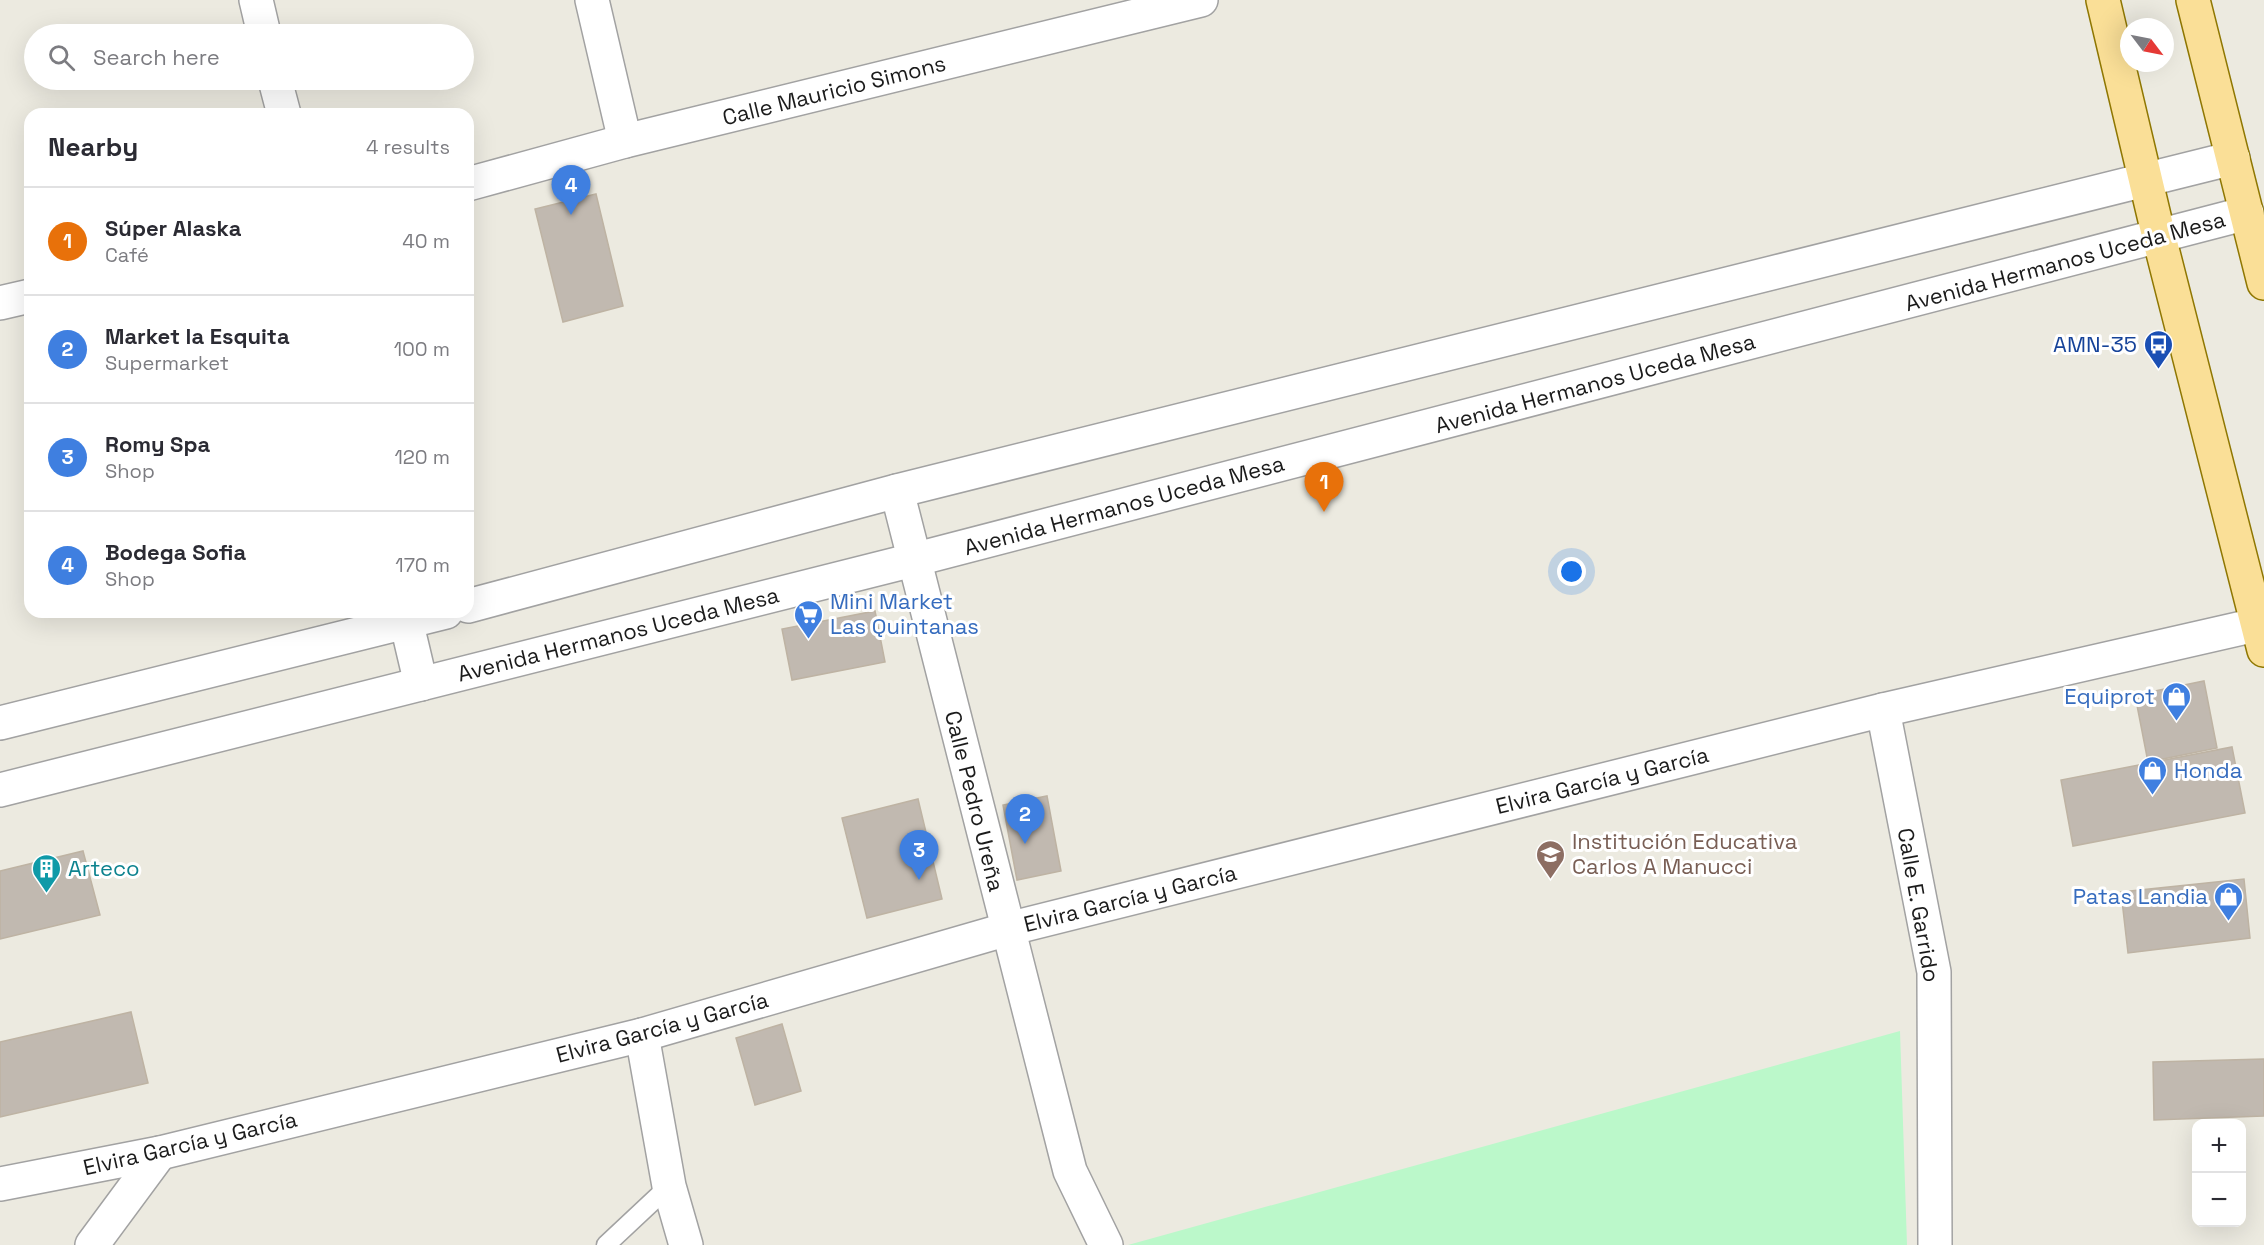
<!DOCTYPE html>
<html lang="en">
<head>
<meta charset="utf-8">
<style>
  :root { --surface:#fff; --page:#f2f2f3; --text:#2b2b33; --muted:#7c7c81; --line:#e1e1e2; --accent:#c22203 }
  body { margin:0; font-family:"Space Grotesk",sans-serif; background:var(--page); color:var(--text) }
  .controls { position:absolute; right:18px; bottom:18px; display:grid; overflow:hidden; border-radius:12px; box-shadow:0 6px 24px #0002 }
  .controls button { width:54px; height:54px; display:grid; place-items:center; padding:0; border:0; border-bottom:2px solid var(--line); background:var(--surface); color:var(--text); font:30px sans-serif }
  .compass { position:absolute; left:2120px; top:18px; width:54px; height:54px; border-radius:50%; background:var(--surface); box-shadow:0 6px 24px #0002; rotate:122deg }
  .you { position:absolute; left:1572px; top:572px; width:21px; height:21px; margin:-15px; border:4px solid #fff; border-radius:50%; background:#1a73e8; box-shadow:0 0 0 9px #1a73e833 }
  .badge { display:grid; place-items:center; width:39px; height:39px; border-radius:50%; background:var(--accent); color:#fff; font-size:20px; font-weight:700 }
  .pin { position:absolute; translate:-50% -50px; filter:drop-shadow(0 2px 3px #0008) }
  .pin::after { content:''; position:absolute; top:32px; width:21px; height:18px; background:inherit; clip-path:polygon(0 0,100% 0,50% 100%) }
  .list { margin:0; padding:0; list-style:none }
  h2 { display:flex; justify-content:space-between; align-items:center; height:78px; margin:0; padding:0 24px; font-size:26px }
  h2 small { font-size:20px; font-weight:400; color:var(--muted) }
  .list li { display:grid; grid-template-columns:39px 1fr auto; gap:18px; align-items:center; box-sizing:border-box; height:108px; padding:0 24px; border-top:2px solid var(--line) }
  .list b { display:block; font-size:22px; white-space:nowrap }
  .list p { margin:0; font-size:20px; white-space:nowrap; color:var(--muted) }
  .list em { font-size:20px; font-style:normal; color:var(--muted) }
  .icon { flex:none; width:33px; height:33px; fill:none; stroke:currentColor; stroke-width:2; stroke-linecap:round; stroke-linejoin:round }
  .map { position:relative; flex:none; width:2264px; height:1245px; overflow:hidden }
  .search { position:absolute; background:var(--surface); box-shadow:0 6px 24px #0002; left:24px; top:24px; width:450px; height:66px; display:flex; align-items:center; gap:15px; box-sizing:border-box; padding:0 21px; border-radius:33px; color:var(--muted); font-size:22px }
  .panel { position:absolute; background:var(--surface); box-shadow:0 6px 24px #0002; left:24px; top:108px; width:450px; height:510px; border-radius:18px }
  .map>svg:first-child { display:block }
  .park { fill:#bbf8ca }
  .building { fill:#c1b9b0; stroke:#beb3a3; stroke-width:1.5 }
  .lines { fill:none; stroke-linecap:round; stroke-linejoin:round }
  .service-casing { stroke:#a2a2a2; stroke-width:21 }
  .minor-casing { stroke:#a2a2a2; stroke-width:36 }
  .tertiary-casing { stroke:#a2a2a2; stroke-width:36 }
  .primary-casing { stroke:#8f7702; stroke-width:36 }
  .service { stroke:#fff; stroke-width:18 }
  .minor { stroke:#fff; stroke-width:33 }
  .tertiary { stroke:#fff; stroke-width:33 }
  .primary { stroke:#fadf97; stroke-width:33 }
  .labels { text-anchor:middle; stroke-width:6; stroke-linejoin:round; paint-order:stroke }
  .street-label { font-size:22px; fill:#1b1b1b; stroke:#fff }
  .transit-label { font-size:22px; fill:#164399; stroke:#fff; text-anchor:end }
  .shop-label { font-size:22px; fill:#366cbe; stroke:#fff; text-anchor:start }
  .education-label { font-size:22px; fill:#785e54; stroke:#fff; text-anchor:start }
  .culture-label { font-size:22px; fill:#0d838f; stroke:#fff; text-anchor:start }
</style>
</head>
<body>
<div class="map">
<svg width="2264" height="1245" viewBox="0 0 2264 1245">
  <rect width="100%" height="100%" fill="#eceae0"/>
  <!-- park -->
  <path class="park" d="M 1900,1031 L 1907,1245 L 1128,1245 Z"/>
  <!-- building -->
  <g class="building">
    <path d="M 596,194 L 623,306 L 563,322 L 535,209 Z"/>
    <path d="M 875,611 L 885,662 L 792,680 L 782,629 Z"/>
    <path d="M 2204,681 L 2217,748 L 2148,762 L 2135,695 Z"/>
    <path d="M 2232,747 L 2245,813 L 2073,846 L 2061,780 Z"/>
    <path d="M 1047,796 L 1061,871 L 1017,880 L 1003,805 Z"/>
    <path d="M 918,799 L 942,899 L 867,918 L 842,818 Z"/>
    <path d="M 83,851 L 100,915 L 0,939 L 0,871 Z"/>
    <path d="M 2244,879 L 2250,938 L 2128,953 L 2121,892 Z"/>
    <path d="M 131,1012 L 148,1083 L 0,1117 L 0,1042 Z"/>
    <path d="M 782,1024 L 801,1091 L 755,1105 L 736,1038 Z"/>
    <path d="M 2264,1059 L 2264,1116 L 2154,1120 L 2153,1062 Z"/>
  </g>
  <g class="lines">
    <defs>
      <path id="service" d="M 606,1245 L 669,1186"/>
      <g id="minor">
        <path d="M 256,0 L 264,34"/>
        <path d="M 592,0 L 625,141"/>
        <path d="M 275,80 L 284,114"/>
        <path d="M 468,184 L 625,141 L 1201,0"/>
        <path d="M 0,303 L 30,296"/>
        <path d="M 897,491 L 1070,1171 L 1106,1245"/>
        <path d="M 404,612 L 421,684"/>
        <path d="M 1883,710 L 1934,972 L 1935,1245"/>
        <path d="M 642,1035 L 669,1186 L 686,1245"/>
        <path d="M 0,1184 L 160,1153 L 642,1035 L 1008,929 L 1883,710 L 2264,623"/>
        <path d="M 92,1245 L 160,1153"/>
      </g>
      <g id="tertiary">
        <path d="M 468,606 L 897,491 L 2233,158"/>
        <path d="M 0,723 L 446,612"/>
        <path d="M 0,790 L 913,560 L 2247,213"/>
      </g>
      <g id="primary">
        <path d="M 2103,0 L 2159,237 L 2264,650"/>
        <path d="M 2193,0 L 2264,283"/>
      </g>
    </defs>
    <!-- service casing -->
    <use href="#service" class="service-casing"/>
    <!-- minor casing -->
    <use href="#minor" class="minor-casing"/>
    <!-- tertiary casing -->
    <use href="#tertiary" class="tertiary-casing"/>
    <!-- primary casing -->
    <use href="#primary" class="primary-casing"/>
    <!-- service -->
    <use href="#service" class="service"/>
    <!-- minor -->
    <use href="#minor" class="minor"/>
    <!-- tertiary -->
    <use href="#tertiary" class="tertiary"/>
    <!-- primary -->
    <use href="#primary" class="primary"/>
  </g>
  <!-- icons -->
  <defs>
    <symbol id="bus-pin" viewBox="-11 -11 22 30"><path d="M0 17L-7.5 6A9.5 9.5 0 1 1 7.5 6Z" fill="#1a4fb4" stroke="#fff"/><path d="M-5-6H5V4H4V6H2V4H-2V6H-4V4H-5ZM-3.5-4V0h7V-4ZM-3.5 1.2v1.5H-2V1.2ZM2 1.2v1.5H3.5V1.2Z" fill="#fff"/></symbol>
    <symbol id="supermarket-pin" viewBox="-11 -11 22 30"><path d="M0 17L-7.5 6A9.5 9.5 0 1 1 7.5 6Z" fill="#3f7fe0" stroke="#fff"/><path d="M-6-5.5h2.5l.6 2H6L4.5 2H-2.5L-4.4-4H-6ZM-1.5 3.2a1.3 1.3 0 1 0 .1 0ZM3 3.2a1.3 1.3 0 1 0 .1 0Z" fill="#fff"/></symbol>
    <symbol id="shop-pin" viewBox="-11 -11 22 30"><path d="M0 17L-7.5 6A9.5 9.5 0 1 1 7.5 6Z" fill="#3f7fe0" stroke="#fff"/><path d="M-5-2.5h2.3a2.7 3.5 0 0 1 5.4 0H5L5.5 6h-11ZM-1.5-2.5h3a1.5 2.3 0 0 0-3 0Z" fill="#fff"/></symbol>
    <symbol id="school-pin" viewBox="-11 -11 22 30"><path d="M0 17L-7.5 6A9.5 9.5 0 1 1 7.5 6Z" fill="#8d6e63" stroke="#fff"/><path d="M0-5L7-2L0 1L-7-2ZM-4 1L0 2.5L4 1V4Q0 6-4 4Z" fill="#fff"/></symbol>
    <symbol id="building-pin" viewBox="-11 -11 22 30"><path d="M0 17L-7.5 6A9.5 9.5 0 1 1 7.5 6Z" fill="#0f9aa8" stroke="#fff"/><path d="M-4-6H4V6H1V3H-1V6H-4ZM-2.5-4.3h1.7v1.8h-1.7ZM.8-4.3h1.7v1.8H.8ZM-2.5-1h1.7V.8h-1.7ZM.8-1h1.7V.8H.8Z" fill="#fff"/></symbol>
  </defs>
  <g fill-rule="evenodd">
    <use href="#bus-pin" x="2142" y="328" width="33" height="45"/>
    <use href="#supermarket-pin" x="792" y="598" width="33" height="45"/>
    <use href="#shop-pin" x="2160" y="680" width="33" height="45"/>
    <use href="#shop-pin" x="2136" y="754" width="33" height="45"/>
    <use href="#school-pin" x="1534" y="838" width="33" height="45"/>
    <use href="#building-pin" x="30" y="852" width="33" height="45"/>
    <use href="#shop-pin" x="2212" y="880" width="33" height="45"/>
  </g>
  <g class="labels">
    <!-- street labels -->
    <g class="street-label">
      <text transform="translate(834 90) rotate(-14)" y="8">Calle Mauricio Simons</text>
      <text transform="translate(2065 261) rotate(-15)" y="8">Avenida Hermanos Uceda Mesa</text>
      <text transform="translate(1595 383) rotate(-15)" y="8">Avenida Hermanos Uceda Mesa</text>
      <text transform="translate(1124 505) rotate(-15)" y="8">Avenida Hermanos Uceda Mesa</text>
      <text transform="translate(618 634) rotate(-14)" y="8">Avenida Hermanos Uceda Mesa</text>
      <text transform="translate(1602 780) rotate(-14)" y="8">Elvira García y García</text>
      <text transform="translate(975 801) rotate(76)" y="8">Calle Pedro Ureña</text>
      <text transform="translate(1130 898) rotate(-14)" y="8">Elvira García y García</text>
      <text transform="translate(1919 905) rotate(80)" y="8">Calle E. Garrido</text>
      <text transform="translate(662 1027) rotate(-15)" y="8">Elvira García y García</text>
      <text transform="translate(190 1143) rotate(-13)" y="8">Elvira García y García</text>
    </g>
    <!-- transit labels -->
    <g class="transit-label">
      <text x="2137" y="352">AMN-35</text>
    </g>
    <!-- shop labels -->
    <g class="shop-label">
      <text x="830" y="609">Mini Market<tspan x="830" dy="25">Las Quintanas</tspan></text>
      <text x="2155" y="704" text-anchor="end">Equiprot</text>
      <text x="2174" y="778">Honda</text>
      <text x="2208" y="904" text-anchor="end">Patas Landia</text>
    </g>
    <!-- education labels -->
    <g class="education-label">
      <text x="1572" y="849">Institución Educativa<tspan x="1572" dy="25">Carlos A Manucci</tspan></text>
    </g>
    <!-- culture labels -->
    <g class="culture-label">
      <text x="68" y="876">Arteco</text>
    </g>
  </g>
</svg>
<div class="controls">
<button>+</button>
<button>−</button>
</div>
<svg class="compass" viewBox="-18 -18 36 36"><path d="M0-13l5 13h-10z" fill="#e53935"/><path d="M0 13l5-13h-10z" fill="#7c7c81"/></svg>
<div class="you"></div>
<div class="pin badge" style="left:1324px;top:512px;background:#e8710a">1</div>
<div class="pin badge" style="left:1025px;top:844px;background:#3f7fe0">2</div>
<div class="pin badge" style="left:919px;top:880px;background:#3f7fe0">3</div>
<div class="pin badge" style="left:571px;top:215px;background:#3f7fe0">4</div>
<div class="search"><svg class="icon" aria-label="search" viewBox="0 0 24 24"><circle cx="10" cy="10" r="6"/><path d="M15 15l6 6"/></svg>Search here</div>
<section class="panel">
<h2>Nearby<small>4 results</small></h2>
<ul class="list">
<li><span class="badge" style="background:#e8710a">1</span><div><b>Súper Alaska</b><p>Café</p></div><em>40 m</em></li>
<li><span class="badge" style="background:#3f7fe0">2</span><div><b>Market la Esquita</b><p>Supermarket</p></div><em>100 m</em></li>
<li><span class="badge" style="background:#3f7fe0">3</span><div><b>Romy Spa</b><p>Shop</p></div><em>120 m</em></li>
<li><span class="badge" style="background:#3f7fe0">4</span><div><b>Bodega Sofia</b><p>Shop</p></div><em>170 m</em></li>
</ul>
</section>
</div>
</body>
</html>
